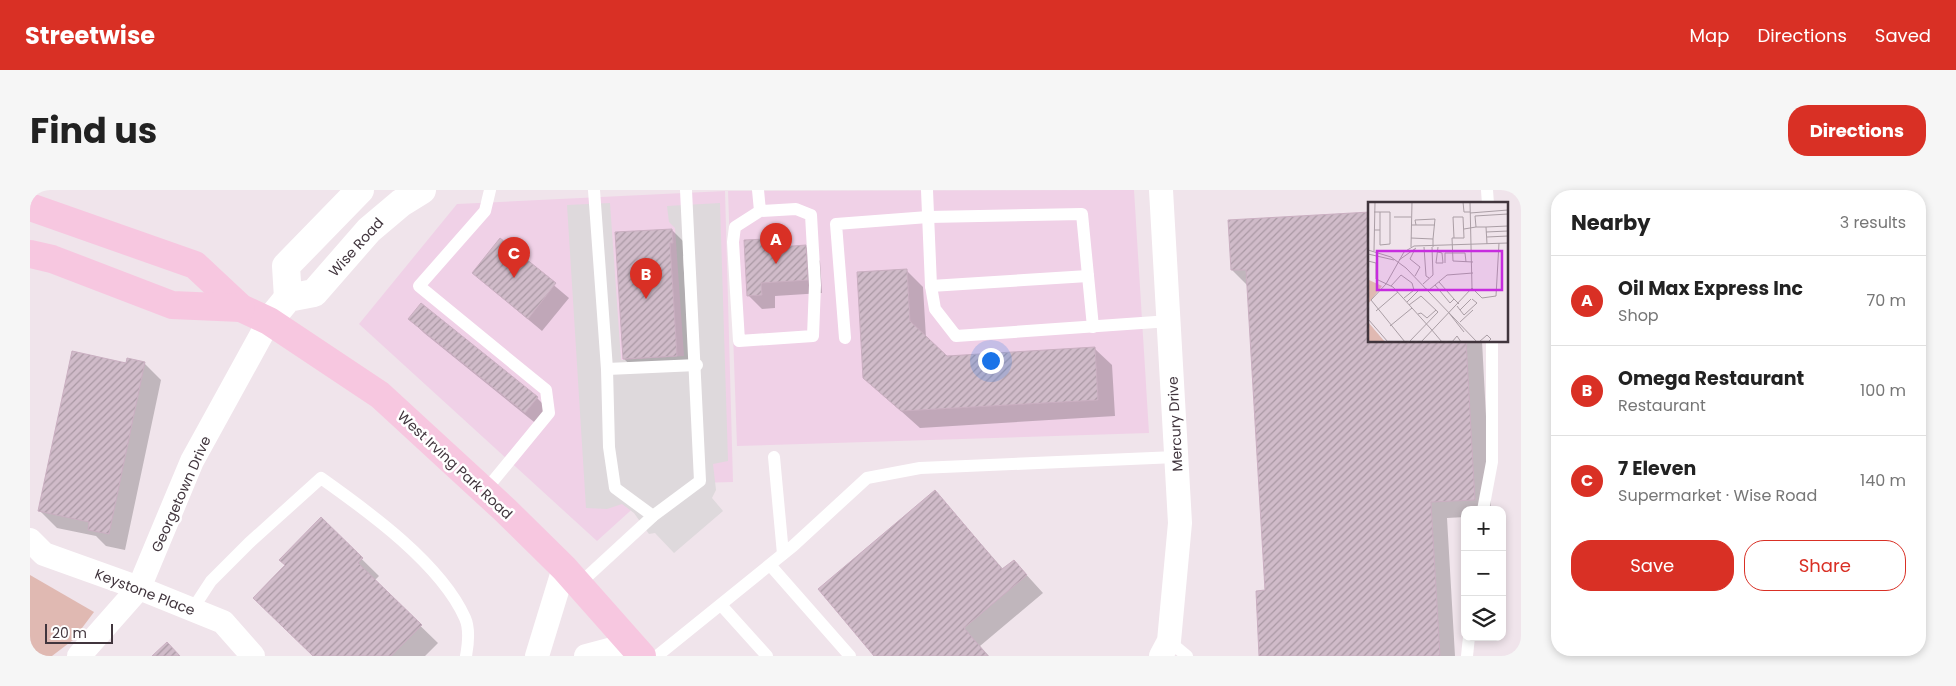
<!DOCTYPE html>
<html lang="en">
<head>
<meta charset="utf-8">
<style>
  :root { --surface:#fff; --page:#f6f6f6; --text:#222; --muted:#767676; --line:#e0e0e0; --accent:#d93025 }
  body { margin:0; font-family:Poppins,sans-serif; background:var(--page); color:var(--text) }
  .controls { position:absolute; right:15px; bottom:15px; display:grid; overflow:hidden; border-radius:10px; box-shadow:0 2px 8px #0003 }
  .controls button { width:45px; height:45px; display:grid; place-items:center; padding:0; border:0; border-bottom:1px solid var(--line); background:var(--surface); color:var(--text); font:25px sans-serif }
  .scale { position:absolute; left:15px; bottom:12px; width:68px; box-sizing:border-box; padding-left:5px; border:2px solid #41353d; border-top:0; font-size:14px; line-height:18px; white-space:nowrap; color:#41353d; -webkit-text-stroke:4px #fff; paint-order:stroke }
  .you { position:absolute; left:960px; top:170px; width:18px; height:18px; margin:-12px; border:4px solid #fff; border-radius:50%; background:#1a73e8; box-shadow:0 0 0 8px #1a73e833 }
  .badge { display:grid; place-items:center; width:32px; height:32px; border-radius:50%; background:var(--accent); color:#fff; font-size:16px; font-weight:700 }
  .pin { position:absolute; translate:-50% -41px; filter:drop-shadow(0 1px 2px #0008) }
  .pin::after { content:''; position:absolute; top:26px; width:18px; height:15px; background:inherit; clip-path:polygon(0 0,100% 0,50% 100%) }
  .list { margin:0; padding:0; list-style:none }
  h2 { display:flex; justify-content:space-between; align-items:center; height:65px; margin:0; padding:0 20px; font-size:21px }
  h2 small { font-size:16px; font-weight:400; color:var(--muted) }
  .list li { display:grid; grid-template-columns:32px 1fr auto; gap:15px; align-items:center; box-sizing:border-box; height:90px; padding:0 20px; border-top:1px solid var(--line) }
  .list b { display:block; font-size:19px; white-space:nowrap }
  .list p { margin:0; font-size:16px; white-space:nowrap; color:var(--muted) }
  .list em { font-size:16px; font-style:normal; color:var(--muted) }
  .actions { display:flex; gap:10px; padding:15px 20px }
  .actions a { flex:1; padding:11px 0; border:1px solid var(--accent); border-radius:20px; text-align:center; font-size:18px; color:var(--accent) }
  .actions .main { background:var(--accent); color:#fff }
  .icon { flex:none; width:28px; height:28px; fill:none; stroke:currentColor; stroke-width:2; stroke-linecap:round; stroke-linejoin:round }
  .map { position:relative; flex:none; width:1491px; height:466px; overflow:hidden; border-radius:20px }
  header { display:flex; align-items:center; gap:30px; box-sizing:border-box; height:70px; padding:0 25px; background:var(--accent); color:#fff }
  header strong { font-size:24px }
  nav { display:flex; gap:28px; margin-inline-start:auto; font-size:18px }
  .intro { display:flex; align-items:center; justify-content:space-between; box-sizing:border-box; height:120px; padding:0 30px }
  h1 { margin:0; font-size:35px }
  .button { padding:12px 22px; border-radius:20px; background:var(--accent); color:#fff; font-size:18px; font-weight:700 }
  main { display:flex; gap:30px; padding:0 30px }
  aside { flex:1; background:var(--surface); border-radius:20px; box-shadow:0 2px 8px #0003 }
  .map>svg:first-child { display:block }
  .commercial { fill:#f0d1e7 }
  .green { fill:#e0b9b2 }
  .parking { fill:#ded9dc }
  .shadow { fill:#0003 }
  .building { fill:url(#building-hatch); stroke:#caafc1 }
  .lines { fill:none; stroke-linecap:round; stroke-linejoin:round }
  .service { stroke:#fff; stroke-width:12 }
  .minor { stroke:#fff; stroke-width:24 }
  .tertiary { stroke:#fff; stroke-width:28 }
  .secondary { stroke:#f7c7e0; stroke-width:28 }
  .labels { text-anchor:middle; stroke-width:5; stroke-linejoin:round; paint-order:stroke }
  .street-label { font-size:14px; fill:#41353d; stroke:#fff }
  .inset-road { fill:none; stroke:#aa9ea5; stroke-width:1 }
  .view { fill:#c72cdf; fill-opacity:0.15; stroke:#c72cdf; stroke-width:2.5 }
  .inset-edge { fill:none; stroke:#41353d; stroke-width:2.5 }
</style>
</head>
<body>
<header>
<strong>Streetwise</strong>
<nav><a>Map</a><a>Directions</a><a>Saved</a></nav>
</header>
<div class="intro"><h1>Find us</h1><a class="button">Directions</a></div>
<main>
<div class="map">
<svg width="1491" height="466" viewBox="0 0 1491 466">
  <defs>
    <pattern id="building-hatch" width="6" height="6" patternUnits="userSpaceOnUse" patternTransform="scale(1.25)"><rect width="6" height="6" fill="#d0bbc9"/><path d="M-1 1l2-2M0 6l6-6M5 7l2-2" fill="none" stroke="#aa99a4"/></pattern>
  </defs>
  <rect width="100%" height="100%" fill="#f0e4eb"/>
  <!-- commercial -->
  <g class="commercial">
    <path d="M 1104,0 L 1119,243 L 707,256 L 698,1 Z"/>
    <path d="M 695,1 L 703,292 L 630,294 L 567,351 L 329,134 L 427,14 Z"/>
  </g>
  <!-- green -->
  <path class="green" d="M 0,385 L 64,422 L 43,450 L 22,466 L 0,466 Z"/>
  <!-- parking -->
  <path class="parking" d="M 580,13 L 591,170 L 654,166 L 645,38 L 639,32 L 637,16 L 690,13 L 698,271 L 683,274 L 686,300 L 682,308 L 693,321 L 644,363 L 625,343 L 619,344 L 604,323 L 592,314 L 577,319 L 556,318 L 537,15 Z"/>
  <!-- shadow -->
  <g class="shadow">
    <path d="M 1199,31 L 1340,151 L 1452,151 L 1461,320 L 1435,320 L 1435,327 L 1417,328 L 1425,466 L 1231,466 L 1236,401 L 1218,96 L 1202,80 Z"/>
    <path d="M 642,40 L 656,54 L 656,66 L 653,66 L 660,180 L 608,182 L 594,169 Z"/>
    <path d="M 470,50 L 539,108 L 512,141 L 443,83 Z"/>
    <path d="M 736,50 L 744,59 L 776,57 L 790,71 L 792,103 L 745,106 L 745,118 L 732,119 L 718,105 Z"/>
    <path d="M 876,80 L 893,97 L 896,148 L 917,167 L 1065,159 L 1082,175 L 1085,226 L 890,238 L 834,188 Z"/>
    <path d="M 380,129 L 507,208 L 521,222 L 509,236 L 394,143 Z"/>
    <path d="M 114,173 L 131,190 L 95,360 L 76,356 L 66,346 L 27,338 L 10,321 L 97,174 Z"/>
    <path d="M 905,302 L 974,380 L 984,371 L 1013,403 L 950,456 L 959,466 L 846,466 Z"/>
    <path d="M 291,329 L 349,386 L 344,391 L 408,453 L 395,466 L 284,466 L 256,375 Z"/>
  </g>
  <!-- building -->
  <g class="building">
    <path d="M 1340,22 L 1340,151 L 1436,151 L 1445,310 L 1401,312 L 1410,466 L 1229,466 L 1226,401 L 1235,400 L 1216,80 L 1201,80 L 1198,30 Z"/>
    <path d="M 642,39 L 643,53 L 640,53 L 647,166 L 593,169 L 585,42 Z"/>
    <path d="M 470,48 L 526,93 L 498,129 L 442,83 Z"/>
    <path d="M 736,49 L 737,58 L 776,55 L 778,90 L 731,93 L 732,105 L 717,106 L 714,50 Z"/>
    <path d="M 877,79 L 880,131 L 917,166 L 1065,157 L 1068,210 L 871,221 L 833,188 L 827,82 Z"/>
    <path d="M 391,113 L 508,207 L 495,223 L 378,129 Z"/>
    <path d="M 42,161 L 96,173 L 97,168 L 115,172 L 79,344 L 58,340 L 59,332 L 8,321 Z"/>
    <path d="M 905,300 L 972,379 L 984,370 L 997,385 L 934,438 L 958,466 L 844,466 L 788,399 Z"/>
    <path d="M 291,327 L 333,368 L 328,373 L 392,435 L 361,466 L 283,466 L 223,408 L 255,375 L 249,370 Z"/>
    <path d="M 137,452 L 150,466 L 122,466 Z"/>
  </g>
  <g class="lines">
    <!-- service -->
    <g class="service">
      <path d="M 564,0 L 577,179 L 579,257 L 585,298 L 623,326"/>
      <path d="M 728,0 L 730,21 L 705,37 L 703,52 L 709,151 L 783,146 L 785,95 L 781,25 L 766,19 L 730,21"/>
      <path d="M 897,0 L 901,96 L 905,119 L 926,146 L 1140,131"/>
      <path d="M 1457,0 L 1458,14"/>
      <path d="M 901,96 L 1058,86"/>
      <path d="M 815,148 L 806,34 L 898,27 L 1052,24 L 1063,137"/>
      <path d="M 577,179 L 667,175"/>
      <path d="M 744,267 L 753,364"/>
      <path d="M 454,302 L 519,223 L 516,200 L 389,96 L 455,21 L 460,0"/>
      <path d="M 1453,320 L 1462,272 L 1462,151"/>
      <path d="M 740,375 L 820,466"/>
      <path d="M 548,395 L 623,326 L 670,291 L 656,0"/>
      <path d="M 691,415 L 737,466"/>
      <path d="M 162,420 L 181,391 L 219,353 L 291,288 C 339,322 411,374 435,428 C 440,439 438,455 436,466"/>
      <path d="M 1139,451 L 1157,466"/>
      <path d="M 627,466 L 763,356 L 837,288 L 890,278 L 1146,267"/>
      <path d="M 1437,466 L 1439,447"/>
    </g>
    <!-- minor -->
    <g class="minor">
      <path d="M 0,350 L 14,364 L 109,398 L 193,432 L 223,466"/>
      <path d="M 49,466 L 109,398 L 162,271 L 239,131"/>
      <path d="M 507,466 L 534,378"/>
      <path d="M 556,466 L 601,454"/>
      <path d="M 1131,466 L 1139,451 L 1150,333 L 1131,0"/>
    </g>
    <!-- tertiary -->
    <g class="tertiary">
      <path d="M 258,108 L 256,76 L 330,0"/>
      <path d="M 239,131 L 258,108 L 284,103 L 339,40 L 371,13 L 392,0"/>
    </g>
    <!-- secondary -->
    <g class="secondary">
      <path d="M 0,17 L 165,75 L 211,118 L 239,131 L 350,205 L 475,320 L 534,378 L 612,466"/>
      <path d="M 0,64 L 22,69 L 142,115 L 211,118"/>
    </g>
  </g>
  <g class="labels">
    <!-- street labels -->
    <g class="street-label">
      <text transform="translate(326 57) rotate(-48)" y="5">Wise Road</text>
      <text transform="translate(1145 234) rotate(-93)" y="5">Mercury Drive</text>
      <text transform="translate(425 275) rotate(43)" y="5">West Irving Park Road</text>
      <text transform="translate(151 304) rotate(-66)" y="5">Georgetown Drive</text>
      <text transform="translate(115 402) rotate(21)" y="5">Keystone Place</text>
    </g>
  </g>
  <!-- overview -->
  <g transform="translate(1338 12)">
    <rect width="140" height="140" fill="#f0e4eb"/>
    <path d="M 1,78 L 14,84 L 0,102 L 0,79 ZM 0,120 L 17,140 L 0,140 Z" fill="#e0b9b2"/>
    <path class="inset-road" d="M 95,0 L 96,10 L 102,10M 12,10 L 22,10 L 22,42 L 12,43 L 12,28M 102,11 L 140,8M 26,15 L 43,15M 95,15 L 96,36 L 84,36 L 85,59 L 105,60M 43,23 L 48,23 L 47,18 L 67,17 L 65,37M 48,23 L 67,23M 108,25 L 118,25 L 119,42M 118,25 L 140,24M 96,27 L 108,25 L 107,14 L 140,12M 6,28 L 12,28 L 12,10 L 6,10M 118,30 L 140,29M 119,35 L 140,34M 43,36 L 65,37 L 65,45M 86,36 L 85,15 L 95,15M 43,45 L 44,0M 56,45 L 58,74 L 61,76M 70,45 L 68,61 L 75,61 L 74,51 L 70,50M 0,48 L 23,55 L 38,66 L 109,140M 6,49 L 7,0M 0,52 L 26,58M 31,58 L 48,46M 0,59 L 8,61 L 8,77 L 25,85 L 63,127M 77,61 L 77,51 L 97,51 L 98,60M 47,74 L 52,65 L 42,57 L 47,47M 71,80 L 86,97M 55,82 L 65,73 L 64,45M 67,83 L 82,101 L 86,97 L 91,102M 23,84 L 33,73 L 44,81 L 46,88 L 36,96M 104,86 L 114,96 L 128,94 L 131,41M 61,88 L 79,73 L 105,71M 39,100 L 51,88 L 59,87M 89,104 L 92,108 L 103,97M 92,108 L 96,113 L 109,101 L 104,97M 8,109 L 30,90M 81,111 L 96,130M 50,112 L 53,111 L 59,116 L 68,108M 0,117 L 20,140M 92,120 L 105,108M 22,124 L 44,106M 63,127 L 74,140M 37,140 L 3,98 L 18,82 L 36,50 L 46,44 L 140,41M 41,140 L 70,110 L 53,94 L 41,103M 53,140 L 104,86 L 102,0M 84,140 L 89,134 L 93,140M 111,140 L 119,133 L 123,137 L 120,140"/>
    <path class="view" d="M 9,49 L 134,49 L 134,88 L 9,88 Z"/>
    <rect width="140" height="140" class="inset-edge"/>
  </g>
</svg>
<div class="controls">
<button>+</button>
<button>−</button>
<button><svg class="icon" aria-label="layers" viewBox="0 0 24 24"><path d="M12 4l9 5-9 5-9-5zM3 14l9 5 9-5"/></svg></button>
</div>
<div class="scale">20 m</div>
<div class="you"></div>
<div class="pin badge" style="left:746px;top:74px">A</div>
<div class="pin badge" style="left:616px;top:109px">B</div>
<div class="pin badge" style="left:484px;top:88px">C</div>
</div>
<aside>
<h2>Nearby<small>3 results</small></h2>
<ul class="list">
<li><span class="badge">A</span><div><b>Oil Max Express Inc</b><p>Shop</p></div><em>70 m</em></li>
<li><span class="badge">B</span><div><b>Omega Restaurant</b><p>Restaurant</p></div><em>100 m</em></li>
<li><span class="badge">C</span><div><b>7 Eleven</b><p>Supermarket · Wise Road</p></div><em>140 m</em></li>
</ul>
<div class="actions"><a class="main">Save</a><a>Share</a></div>
</aside>
</main>
</body>
</html>
